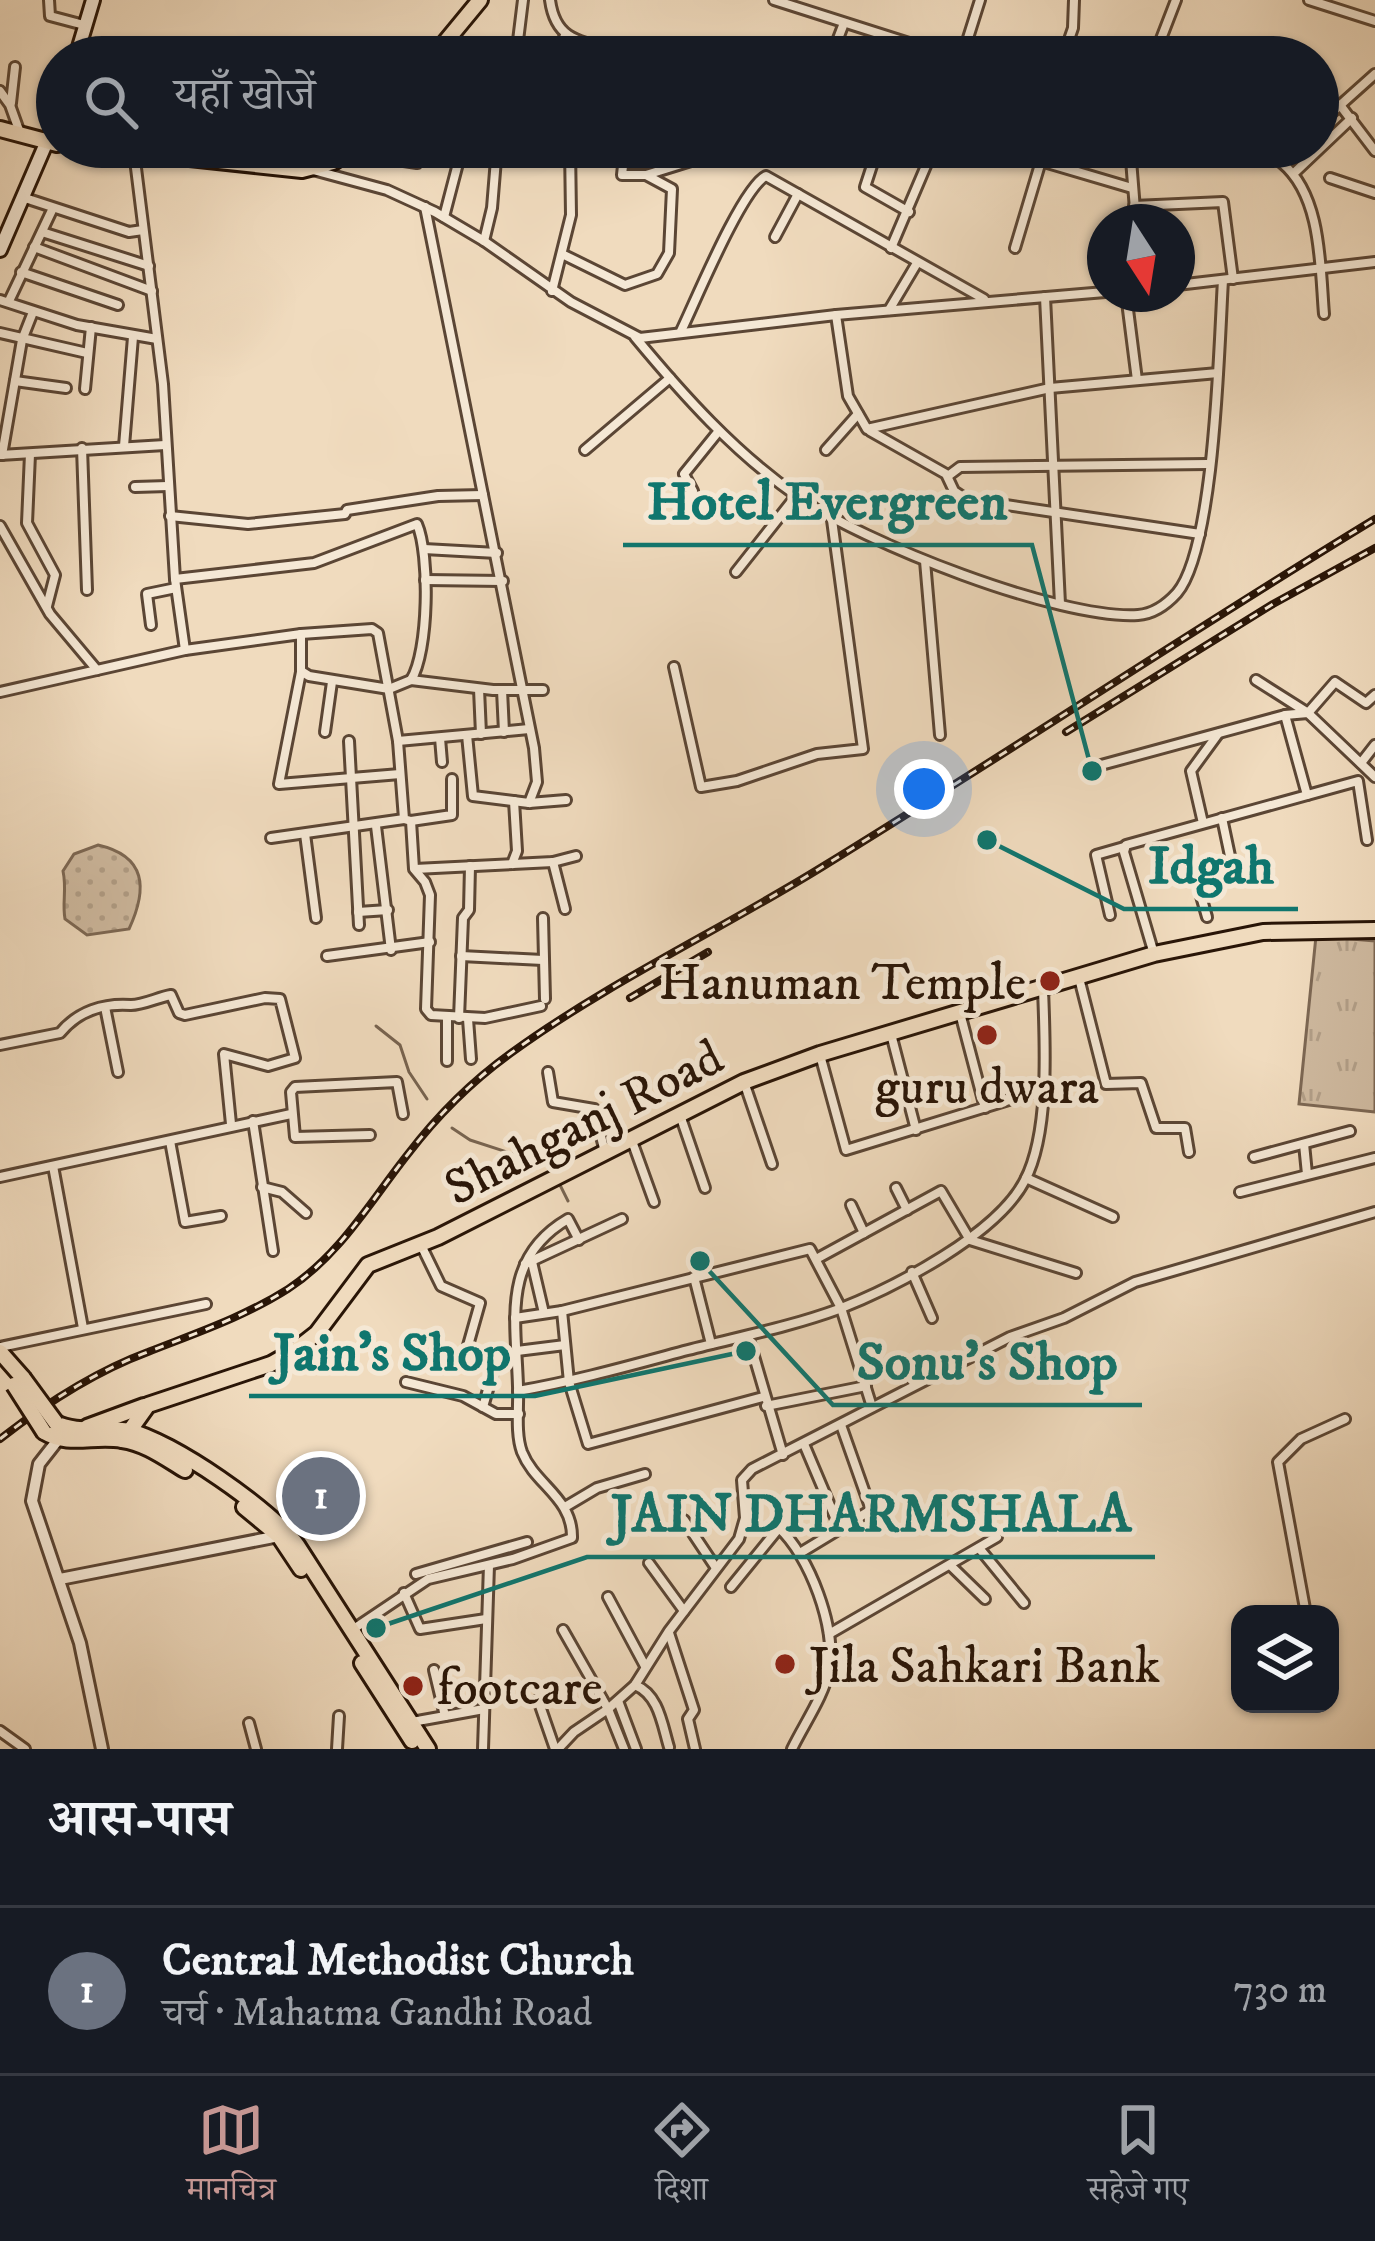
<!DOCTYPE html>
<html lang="hi">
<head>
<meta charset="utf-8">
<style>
  :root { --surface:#171b24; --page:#20242c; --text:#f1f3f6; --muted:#9ea1a6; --line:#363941; --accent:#c59692 }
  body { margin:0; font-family:"IM FELL DW Pica","Noto Serif Devanagari",serif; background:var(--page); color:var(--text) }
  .controls { position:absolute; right:36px; bottom:36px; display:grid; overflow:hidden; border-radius:24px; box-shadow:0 3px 9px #0004 }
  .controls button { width:108px; height:108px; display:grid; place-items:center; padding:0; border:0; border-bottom:3px solid var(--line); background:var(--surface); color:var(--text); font:60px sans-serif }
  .compass { position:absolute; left:1087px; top:204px; width:108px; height:108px; border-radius:50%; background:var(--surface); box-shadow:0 3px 9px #0004; rotate:168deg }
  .you { position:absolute; left:924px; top:789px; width:42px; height:42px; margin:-30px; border:9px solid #fff; border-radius:50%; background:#1a73e8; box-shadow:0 0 0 18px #1a73e833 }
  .badge { display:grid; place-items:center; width:78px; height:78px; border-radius:50%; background:var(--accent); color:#fff; font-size:39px; font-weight:700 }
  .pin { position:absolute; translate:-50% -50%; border:6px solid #fff; box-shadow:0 3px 12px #0006 }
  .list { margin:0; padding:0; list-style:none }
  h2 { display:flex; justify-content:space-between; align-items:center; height:156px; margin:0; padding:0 48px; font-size:51px }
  h2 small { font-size:39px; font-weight:400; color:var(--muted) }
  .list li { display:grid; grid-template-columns:78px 1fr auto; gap:36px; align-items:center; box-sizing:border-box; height:168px; padding:0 48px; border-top:3px solid var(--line) }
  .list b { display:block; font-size:45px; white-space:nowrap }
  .list p { margin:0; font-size:39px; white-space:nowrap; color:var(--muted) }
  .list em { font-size:39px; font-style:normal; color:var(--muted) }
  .icon { flex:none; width:66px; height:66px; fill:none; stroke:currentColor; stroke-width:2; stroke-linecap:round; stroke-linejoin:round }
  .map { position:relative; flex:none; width:1375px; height:1749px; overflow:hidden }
  .search { position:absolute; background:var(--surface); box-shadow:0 3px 9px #0004; left:36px; right:36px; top:36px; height:132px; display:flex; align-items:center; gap:30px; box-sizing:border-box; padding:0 42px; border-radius:66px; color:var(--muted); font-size:45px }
  .sheet { height:324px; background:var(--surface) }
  nav { display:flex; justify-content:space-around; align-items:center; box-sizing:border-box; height:168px; border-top:3px solid var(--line); background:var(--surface); font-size:33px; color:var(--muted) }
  nav a { display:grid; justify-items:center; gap:6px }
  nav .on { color:var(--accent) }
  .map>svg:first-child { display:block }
  .grass { fill:url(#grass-dots); stroke:#7c6753; stroke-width:3 }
  .park { fill:url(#park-tufts); stroke:#7c6753; stroke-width:3 }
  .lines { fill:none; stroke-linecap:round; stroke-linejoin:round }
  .stream { stroke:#786450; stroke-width:3 }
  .minor-casing { stroke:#5b4635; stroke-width:14 }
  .tertiary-casing { stroke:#5b4635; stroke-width:16 }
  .secondary-casing { stroke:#291507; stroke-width:18 }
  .primary-casing { stroke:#291507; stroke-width:20 }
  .trunk-casing { stroke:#291507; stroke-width:20 }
  .minor { stroke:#f5e8d5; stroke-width:8 }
  .tertiary { stroke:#f5e8d5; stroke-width:10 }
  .secondary { stroke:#f5e8d5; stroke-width:12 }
  .primary { stroke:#f0dbbe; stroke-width:14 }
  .trunk { stroke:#f0dbbe; stroke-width:14 }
  .rail-casing { stroke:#291507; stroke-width:8 }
  .rail { stroke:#f5e8d5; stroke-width:3; stroke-dasharray:9; stroke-linecap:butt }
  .trunk-bridge-casing { stroke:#291507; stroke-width:20; stroke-linecap:butt }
  .trunk-bridge { stroke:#f0dbbe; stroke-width:14 }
  .poi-dot { fill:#8f2418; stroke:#f5e8d5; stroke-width:4.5 }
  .labels { text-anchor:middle; stroke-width:10; stroke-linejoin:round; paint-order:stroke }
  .poi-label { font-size:51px; fill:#291507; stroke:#f5e8d5; text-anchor:start }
  .street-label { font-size:51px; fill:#291507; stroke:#f5e8d5 }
  .leader { fill:none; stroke:#0f766e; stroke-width:4.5 }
  .callout-dot { fill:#0f766e; stroke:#f5e8d5; stroke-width:4.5 }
  .callout-label { font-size:54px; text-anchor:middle; font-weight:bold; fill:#0f766e; stroke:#f5e8d5; stroke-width:10; stroke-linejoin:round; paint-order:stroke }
</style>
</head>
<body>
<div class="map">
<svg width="1375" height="1749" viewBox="0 0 1375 1749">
  <defs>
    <pattern id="grass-dots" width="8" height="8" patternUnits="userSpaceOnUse" patternTransform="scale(3)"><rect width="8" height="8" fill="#ceb99f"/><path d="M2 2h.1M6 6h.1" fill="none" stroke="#b19e87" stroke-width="1.8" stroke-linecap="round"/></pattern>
    <pattern id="park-tufts" width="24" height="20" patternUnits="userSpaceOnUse" patternTransform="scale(3)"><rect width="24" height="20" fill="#ceb99f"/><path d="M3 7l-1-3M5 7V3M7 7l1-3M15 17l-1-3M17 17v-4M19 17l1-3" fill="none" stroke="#b19e87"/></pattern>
  </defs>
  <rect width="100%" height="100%" fill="#f0dbbe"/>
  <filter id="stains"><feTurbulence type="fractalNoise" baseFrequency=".00167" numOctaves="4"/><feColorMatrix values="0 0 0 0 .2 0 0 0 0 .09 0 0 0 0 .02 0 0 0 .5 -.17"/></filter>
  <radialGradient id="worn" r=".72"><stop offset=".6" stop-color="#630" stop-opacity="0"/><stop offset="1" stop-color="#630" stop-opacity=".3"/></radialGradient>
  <!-- grass -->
  <path class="grass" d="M 98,845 C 146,856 148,888 129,929 L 87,935 L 65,919 C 62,902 67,890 63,871 L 74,854 Z"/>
  <!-- park -->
  <path class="park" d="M 1316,936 L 1375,941 L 1375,1112 L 1299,1104 Z"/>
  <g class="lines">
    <!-- stream -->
    <g class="stream">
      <path d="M 376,1026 L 400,1045 L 409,1072 L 427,1099"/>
      <path d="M 452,1128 L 470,1140 L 547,1165 L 554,1173"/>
      <path d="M 558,1181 L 568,1201"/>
    </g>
    <defs>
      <g id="minor">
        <path d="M 49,0 L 50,16 L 84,25"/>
        <path d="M 550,0 C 555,37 575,41 608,48 L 615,57"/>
        <path d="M 774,0 L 953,57"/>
        <path d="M 1309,0 L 1375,21"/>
        <path d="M 694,51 L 712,57"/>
        <path d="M 516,57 L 523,0"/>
        <path d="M 557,57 L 565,35"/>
        <path d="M 831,57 L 844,23"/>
        <path d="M 962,57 L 980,0"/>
        <path d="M 1063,57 L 1073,28 L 1074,0"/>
        <path d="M 1154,57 L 1176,0"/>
        <path d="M 0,91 L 10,105 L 20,133"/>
        <path d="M 11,103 L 15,67"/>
        <path d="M 1340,105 L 1375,151"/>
        <path d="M 1318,125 L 1375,74"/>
        <path d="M 878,147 L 865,187 L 909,212"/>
        <path d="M 993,147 L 1132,188"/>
        <path d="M 1130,147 L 1136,222"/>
        <path d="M 1248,147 C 1259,152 1272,156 1282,163 C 1322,196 1320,267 1324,314"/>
        <path d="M 134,152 L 163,384 L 175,579 L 185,650"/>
        <path d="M 351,153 L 417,163 L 426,147"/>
        <path d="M 831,153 L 833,147"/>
        <path d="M 1279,160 L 1293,147"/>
        <path d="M 847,161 L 851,147"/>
        <path d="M 313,170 L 387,190 L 435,212 L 484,241 L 571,302 L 640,338 L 836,315 L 1105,292"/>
        <path d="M 1293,174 L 1352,118"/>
        <path d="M 646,175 L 707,156"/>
        <path d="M 1330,178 L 1375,193"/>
        <path d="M 25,198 L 129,232 L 143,230"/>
        <path d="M 1134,206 L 1223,202 L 1233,279"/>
        <path d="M 425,207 L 534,748 L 537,782 L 529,803"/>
        <path d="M 444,217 L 461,152 L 494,160"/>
        <path d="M 42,232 L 149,266"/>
        <path d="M 775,237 L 798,194"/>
        <path d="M 484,241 L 492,208 L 497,147"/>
        <path d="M 34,247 L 152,291"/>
        <path d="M 891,248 L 934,147"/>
        <path d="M 1015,248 L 1041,161"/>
        <path d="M 562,254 L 625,285 L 657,274 L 669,253 L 672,189 L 646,175 L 622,175 L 625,147"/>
        <path d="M 21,272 L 118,305"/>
        <path d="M 1177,285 L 1375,262"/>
        <path d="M 552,291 L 571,215 L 570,147"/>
        <path d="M 1126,294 L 1137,380"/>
        <path d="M 1045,297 L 1060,604"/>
        <path d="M 0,300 L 77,325 L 157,339"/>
        <path d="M 9,301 L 53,208"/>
        <path d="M 889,310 L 917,263"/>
        <path d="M 836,315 L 848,396 L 867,429 L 1050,388 L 1218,373"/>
        <path d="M 681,331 C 696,300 742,188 766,176 L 984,299"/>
        <path d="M 0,333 L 87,353"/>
        <path d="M 635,337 C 684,396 734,452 797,496 C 862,542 1059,620 1138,615 C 1153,614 1167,604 1177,593 C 1215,548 1219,346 1223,280"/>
        <path d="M 15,381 L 66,388"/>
        <path d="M 85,389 L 91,327"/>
        <path d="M 870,431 L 946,474 L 954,491 L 966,499 L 1200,534"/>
        <path d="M 124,446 L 133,337"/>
        <path d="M 82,448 L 87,590"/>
        <path d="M 585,450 L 670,378"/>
        <path d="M 826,450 L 858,414"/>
        <path d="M 30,454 L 27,523 L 55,575 L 47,606"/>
        <path d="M 0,455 L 165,445"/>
        <path d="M 2,455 L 22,340 L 33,312"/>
        <path d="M 948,476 L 960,467 L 1208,464"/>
        <path d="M 135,487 L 168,486"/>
        <path d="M 681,514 L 693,491 L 684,474 L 718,432"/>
        <path d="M 170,516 L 248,524 L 345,514 L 347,510 L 438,496 L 483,495"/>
        <path d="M 0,526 L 50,614 L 97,670"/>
        <path d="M 424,549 L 497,553"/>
        <path d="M 925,561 L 940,735"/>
        <path d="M 736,572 L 796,496"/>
        <path d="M 175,579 L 314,563 L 417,524 C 430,554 429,652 411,680 L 493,690 L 543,690"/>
        <path d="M 425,580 L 503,581"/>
        <path d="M 151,625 L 147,594 L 176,588"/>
        <path d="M 301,634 L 372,629 L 378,633 L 398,741 L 404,819 L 411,821 L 414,869 L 425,882 L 430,895 L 426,1009 L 431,1015 L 485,1018 L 541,1006"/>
        <path d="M 674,667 L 701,787 L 737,781 L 817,754 L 863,749 L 832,520"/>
        <path d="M 301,672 L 279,784 L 400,774"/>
        <path d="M 1256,680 L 1308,713 L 1375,777"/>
        <path d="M 479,689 L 481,734"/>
        <path d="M 502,690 L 504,732"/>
        <path d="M 0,692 L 185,650 L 301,634 L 301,671 L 309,676 L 389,689 L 411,680"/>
        <path d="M 1285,715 L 1307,795"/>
        <path d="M 325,732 L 332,682"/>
        <path d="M 467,735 L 473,796 L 529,803 L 566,800"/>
        <path d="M 440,738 L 442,762"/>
        <path d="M 349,741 L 359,925"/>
        <path d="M 398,741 L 529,729"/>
        <path d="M 1361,763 L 1375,745"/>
        <path d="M 1101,765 L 1285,715 L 1308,713 L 1335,682 L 1366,703 L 1375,695"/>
        <path d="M 411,821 L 452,815 L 452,779"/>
        <path d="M 1203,823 L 1191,771 L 1218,734"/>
        <path d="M 376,826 L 391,950"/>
        <path d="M 305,834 L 316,918"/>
        <path d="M 271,838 L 404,819"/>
        <path d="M 553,862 L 565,909"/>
        <path d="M 512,864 L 517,851 L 514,801"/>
        <path d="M 415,869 L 553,862 L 576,856"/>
        <path d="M 358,912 L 388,910"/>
        <path d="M 1110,915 L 1096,855 L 1124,847"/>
        <path d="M 1207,917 L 1201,896 L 1204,888 L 1234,875 L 1222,818"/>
        <path d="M 543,918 L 545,999"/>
        <path d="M 1154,954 L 1124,852 L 1126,845 L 1358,781 L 1367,840"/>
        <path d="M 327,956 L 430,942"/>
        <path d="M 461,956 L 543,960"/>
        <path d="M 1079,978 L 1106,1084 L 1141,1083 L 1156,1128 L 1185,1128 L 1189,1152"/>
        <path d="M 105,1007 L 118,1072"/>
        <path d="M 960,1013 L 985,1108"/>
        <path d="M 447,1017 L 447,1061"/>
        <path d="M 459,1018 L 463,918 L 469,910 L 470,866"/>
        <path d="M 468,1019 L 471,1059"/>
        <path d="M 891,1034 L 916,1130"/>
        <path d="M 0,1045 L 60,1033 C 78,1011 104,1003 131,1005 C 143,1005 159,997 171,995 L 179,1013 L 185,1015 L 265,998 L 280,999 L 295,1058 L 268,1066 L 224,1054 L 231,1124"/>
        <path d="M 820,1055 L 846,1150 L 1045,1089"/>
        <path d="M 548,1072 L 553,1102 L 594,1109 L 605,1152"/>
        <path d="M 744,1082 L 772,1164"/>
        <path d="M 680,1115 L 705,1188"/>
        <path d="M 253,1121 L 273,1251"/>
        <path d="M 370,1135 L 295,1137 L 291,1092 L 295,1087 L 397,1082 L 403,1114"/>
        <path d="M 170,1141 L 185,1222 L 221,1216"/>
        <path d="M 632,1141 L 654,1202"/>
        <path d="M 1304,1144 L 1307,1174"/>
        <path d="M 1254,1157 L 1350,1131"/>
        <path d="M 53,1166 L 83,1328"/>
        <path d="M 0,1177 L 291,1114"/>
        <path d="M 1026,1178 L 1113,1217"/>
        <path d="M 262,1187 L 282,1192 L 306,1213"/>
        <path d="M 896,1188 L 907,1210"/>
        <path d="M 1240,1192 L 1375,1158"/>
        <path d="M 851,1205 L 864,1233"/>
        <path d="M 421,1245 L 441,1286 L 480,1303 L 467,1349"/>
        <path d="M 818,1258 L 941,1191 L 970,1240 L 1076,1273"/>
        <path d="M 532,1262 L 544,1313"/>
        <path d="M 525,1264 L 622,1219"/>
        <path d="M 912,1272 L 932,1318"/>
        <path d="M 694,1277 L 711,1344"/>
        <path d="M 562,1311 L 569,1382 L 588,1444 L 763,1397"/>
        <path d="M 515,1318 L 562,1311 L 810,1249 L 841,1308 L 872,1407"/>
        <path d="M 748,1336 L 783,1455"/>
        <path d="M 0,1347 L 206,1304"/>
        <path d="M 517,1351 L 565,1345"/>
        <path d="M 406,1382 L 463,1396 L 496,1414 L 519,1414"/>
        <path d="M 518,1391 C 576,1381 632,1365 688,1350 C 738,1337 790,1327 839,1309 C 895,1287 998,1234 1025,1180 C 1050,1132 1045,1043 1043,989"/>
        <path d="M 766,1406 L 866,1386"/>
        <path d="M 483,1407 L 493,1372"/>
        <path d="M 804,1444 L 840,1529"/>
        <path d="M 565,1507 L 597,1488 L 645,1474"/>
        <path d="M 684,1520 L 716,1568"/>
        <path d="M 979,1548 L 1024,1603"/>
        <path d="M 800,1553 L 871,1510 L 841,1425"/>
        <path d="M 649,1563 L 684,1611"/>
        <path d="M 950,1565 L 985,1599"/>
        <path d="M 416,1574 L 527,1542"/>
        <path d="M 731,1587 L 779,1528 C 809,1555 837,1628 829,1670 C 824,1696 804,1724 792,1749"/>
        <path d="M 404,1593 L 420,1629 L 486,1619"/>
        <path d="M 608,1597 L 645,1666"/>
        <path d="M 1306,1614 L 1278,1462 L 1301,1439 L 1345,1419"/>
        <path d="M 352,1630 L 428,1579 L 513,1559 L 572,1538 C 573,1498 535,1485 522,1452 C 515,1433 519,1406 518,1386 C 516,1320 501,1258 568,1219 L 579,1240"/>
        <path d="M 563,1630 L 608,1709 L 624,1749"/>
        <path d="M 669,1633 L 694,1710 L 688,1719 L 695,1749"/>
        <path d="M 829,1634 L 997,1537"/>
        <path d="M 434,1670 L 445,1716"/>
        <path d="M 635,1685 C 659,1695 662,1724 669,1747"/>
        <path d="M 538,1700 L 555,1749"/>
        <path d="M 618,1701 L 636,1749"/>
        <path d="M 412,1722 L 484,1709"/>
        <path d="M 249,1723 L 256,1749"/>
        <path d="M 0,1731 L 25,1749"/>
        <path d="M 337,1749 L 339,1716"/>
        <path d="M 483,1749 L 489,1565"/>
        <path d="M 558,1749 L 574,1732 L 608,1709 L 635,1685 L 669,1631 L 739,1539 L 745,1518 L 742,1480 L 752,1469 L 1010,1337 L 1064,1318 L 1135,1282 L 1375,1212"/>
      </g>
      <g id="tertiary">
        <path d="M 57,1441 L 39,1464 L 32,1501 L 80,1643 L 102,1749"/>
        <path d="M 60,1579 L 279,1536"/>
      </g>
      <g id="secondary">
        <path d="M 76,57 L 93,0"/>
        <path d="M 0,250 L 57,118"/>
      </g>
      <g id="primary">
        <path d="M 433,57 L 480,0"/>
        <path d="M 0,129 L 57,144"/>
        <path d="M 87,147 L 302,170 L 333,162 L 356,147"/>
        <path d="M 87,1427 L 144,1406"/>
        <path d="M 123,1440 L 148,1405 L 271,1364 L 294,1351 L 317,1333 L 368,1265 L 438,1237 L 744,1082 L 820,1054 L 1154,954 L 1263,932 L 1375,930"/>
      </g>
      <g id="trunk">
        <path d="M 0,1352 L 23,1378"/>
        <path d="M 56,1423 C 76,1434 106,1426 129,1431 C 171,1440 272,1510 297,1545 L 428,1749"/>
        <path d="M 44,1432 C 69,1447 94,1435 122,1440 C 145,1443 165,1458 185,1470"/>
        <path d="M 244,1507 L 279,1536 L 301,1569"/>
        <path d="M 362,1663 L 412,1741"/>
      </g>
    </defs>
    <!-- minor casing -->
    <use href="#minor" class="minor-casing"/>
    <!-- tertiary casing -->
    <use href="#tertiary" class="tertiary-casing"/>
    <!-- secondary casing -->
    <use href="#secondary" class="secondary-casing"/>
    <!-- primary casing -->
    <use href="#primary" class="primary-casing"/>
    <!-- trunk casing -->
    <use href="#trunk" class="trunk-casing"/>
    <!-- minor -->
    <use href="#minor" class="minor"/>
    <!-- tertiary -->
    <use href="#tertiary" class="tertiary"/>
    <!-- secondary -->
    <use href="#secondary" class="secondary"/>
    <!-- primary -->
    <use href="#primary" class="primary"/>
    <!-- trunk -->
    <use href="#trunk" class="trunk"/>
    <defs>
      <g id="rail">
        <path d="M 1066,732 L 1273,604 L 1375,548"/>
        <path d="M 630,998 L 708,952"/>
        <path d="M 0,1439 C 45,1404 94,1372 148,1352 C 196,1333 244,1317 288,1289 C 340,1255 370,1202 408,1154 C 437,1116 472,1081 511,1053 C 609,982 720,930 822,867 C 1008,753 1189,632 1375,519"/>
      </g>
    </defs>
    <!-- rail casing -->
    <use href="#rail" class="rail-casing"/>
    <!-- rail -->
    <use href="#rail" class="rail"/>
    <defs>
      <g id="trunk-bridge">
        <path d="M 23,1378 L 56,1423"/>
        <path d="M 14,1385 L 44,1432"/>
      </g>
    </defs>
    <!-- trunk-bridge casing -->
    <use href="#trunk-bridge" class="trunk-bridge-casing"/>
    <!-- trunk-bridge -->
    <use href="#trunk-bridge" class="trunk-bridge"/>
  </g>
  <!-- markers -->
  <g class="poi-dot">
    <circle cx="1050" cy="981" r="12"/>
    <circle cx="987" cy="1035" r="12"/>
    <circle cx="785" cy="1664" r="12"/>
    <circle cx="413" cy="1686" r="12"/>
  </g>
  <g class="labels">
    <!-- poi labels -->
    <g class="poi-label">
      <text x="1026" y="999" text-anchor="end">Hanuman Temple</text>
      <text x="987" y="1103" text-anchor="middle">guru dwara</text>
      <text x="809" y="1682">Jila Sahkari Bank</text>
      <text x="437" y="1704">footcare</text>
    </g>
    <!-- street labels -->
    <g class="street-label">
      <text transform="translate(583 1121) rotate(-27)" y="18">Shahganj Road</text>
    </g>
  </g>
  <!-- callouts -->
  <path class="leader" d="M1092 771L1032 545H623M987 840L1124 909H1298M746 1351L535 1396H249M700 1261L833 1405H1142M376 1628L587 1557H1155"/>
  <g class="callout-dot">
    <circle cx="1092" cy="771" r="12"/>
    <circle cx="987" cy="840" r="12"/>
    <circle cx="746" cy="1351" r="12"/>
    <circle cx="700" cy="1261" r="12"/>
    <circle cx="376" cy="1628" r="12"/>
  </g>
  <g class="callout-label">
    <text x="827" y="519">Hotel Evergreen</text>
    <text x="1211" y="883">Idgah</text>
    <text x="392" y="1370">Jain's Shop</text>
    <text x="987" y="1379">Sonu's Shop</text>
    <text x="871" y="1531">JAIN DHARMSHALA</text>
  </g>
  <rect width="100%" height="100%" filter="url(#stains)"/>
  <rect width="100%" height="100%" fill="url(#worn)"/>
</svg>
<div class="controls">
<button><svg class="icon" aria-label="layers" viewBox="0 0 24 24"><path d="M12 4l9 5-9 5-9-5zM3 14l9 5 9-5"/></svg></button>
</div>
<svg class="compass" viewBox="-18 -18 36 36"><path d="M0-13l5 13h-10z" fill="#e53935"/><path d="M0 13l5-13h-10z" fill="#9ea1a6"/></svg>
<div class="you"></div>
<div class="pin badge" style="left:321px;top:1496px;background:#6b7280">1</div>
<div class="search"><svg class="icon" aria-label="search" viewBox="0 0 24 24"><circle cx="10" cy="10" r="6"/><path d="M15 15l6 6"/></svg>यहाँ खोजें</div>
</div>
<section class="sheet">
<h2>आस-पास<small></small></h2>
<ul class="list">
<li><span class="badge" style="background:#6b7280">1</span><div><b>Central Methodist Church</b><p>चर्च · Mahatma Gandhi Road</p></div><em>730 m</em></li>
</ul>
</section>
<nav>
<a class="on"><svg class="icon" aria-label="map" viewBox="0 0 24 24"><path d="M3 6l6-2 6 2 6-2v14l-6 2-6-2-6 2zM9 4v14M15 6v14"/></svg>मानचित्र</a>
<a><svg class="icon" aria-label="directions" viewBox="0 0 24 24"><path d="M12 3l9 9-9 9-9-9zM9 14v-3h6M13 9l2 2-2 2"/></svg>दिशा</a>
<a><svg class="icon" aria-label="saved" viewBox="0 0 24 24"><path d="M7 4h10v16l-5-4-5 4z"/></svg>सहेजे गए</a>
</nav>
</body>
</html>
